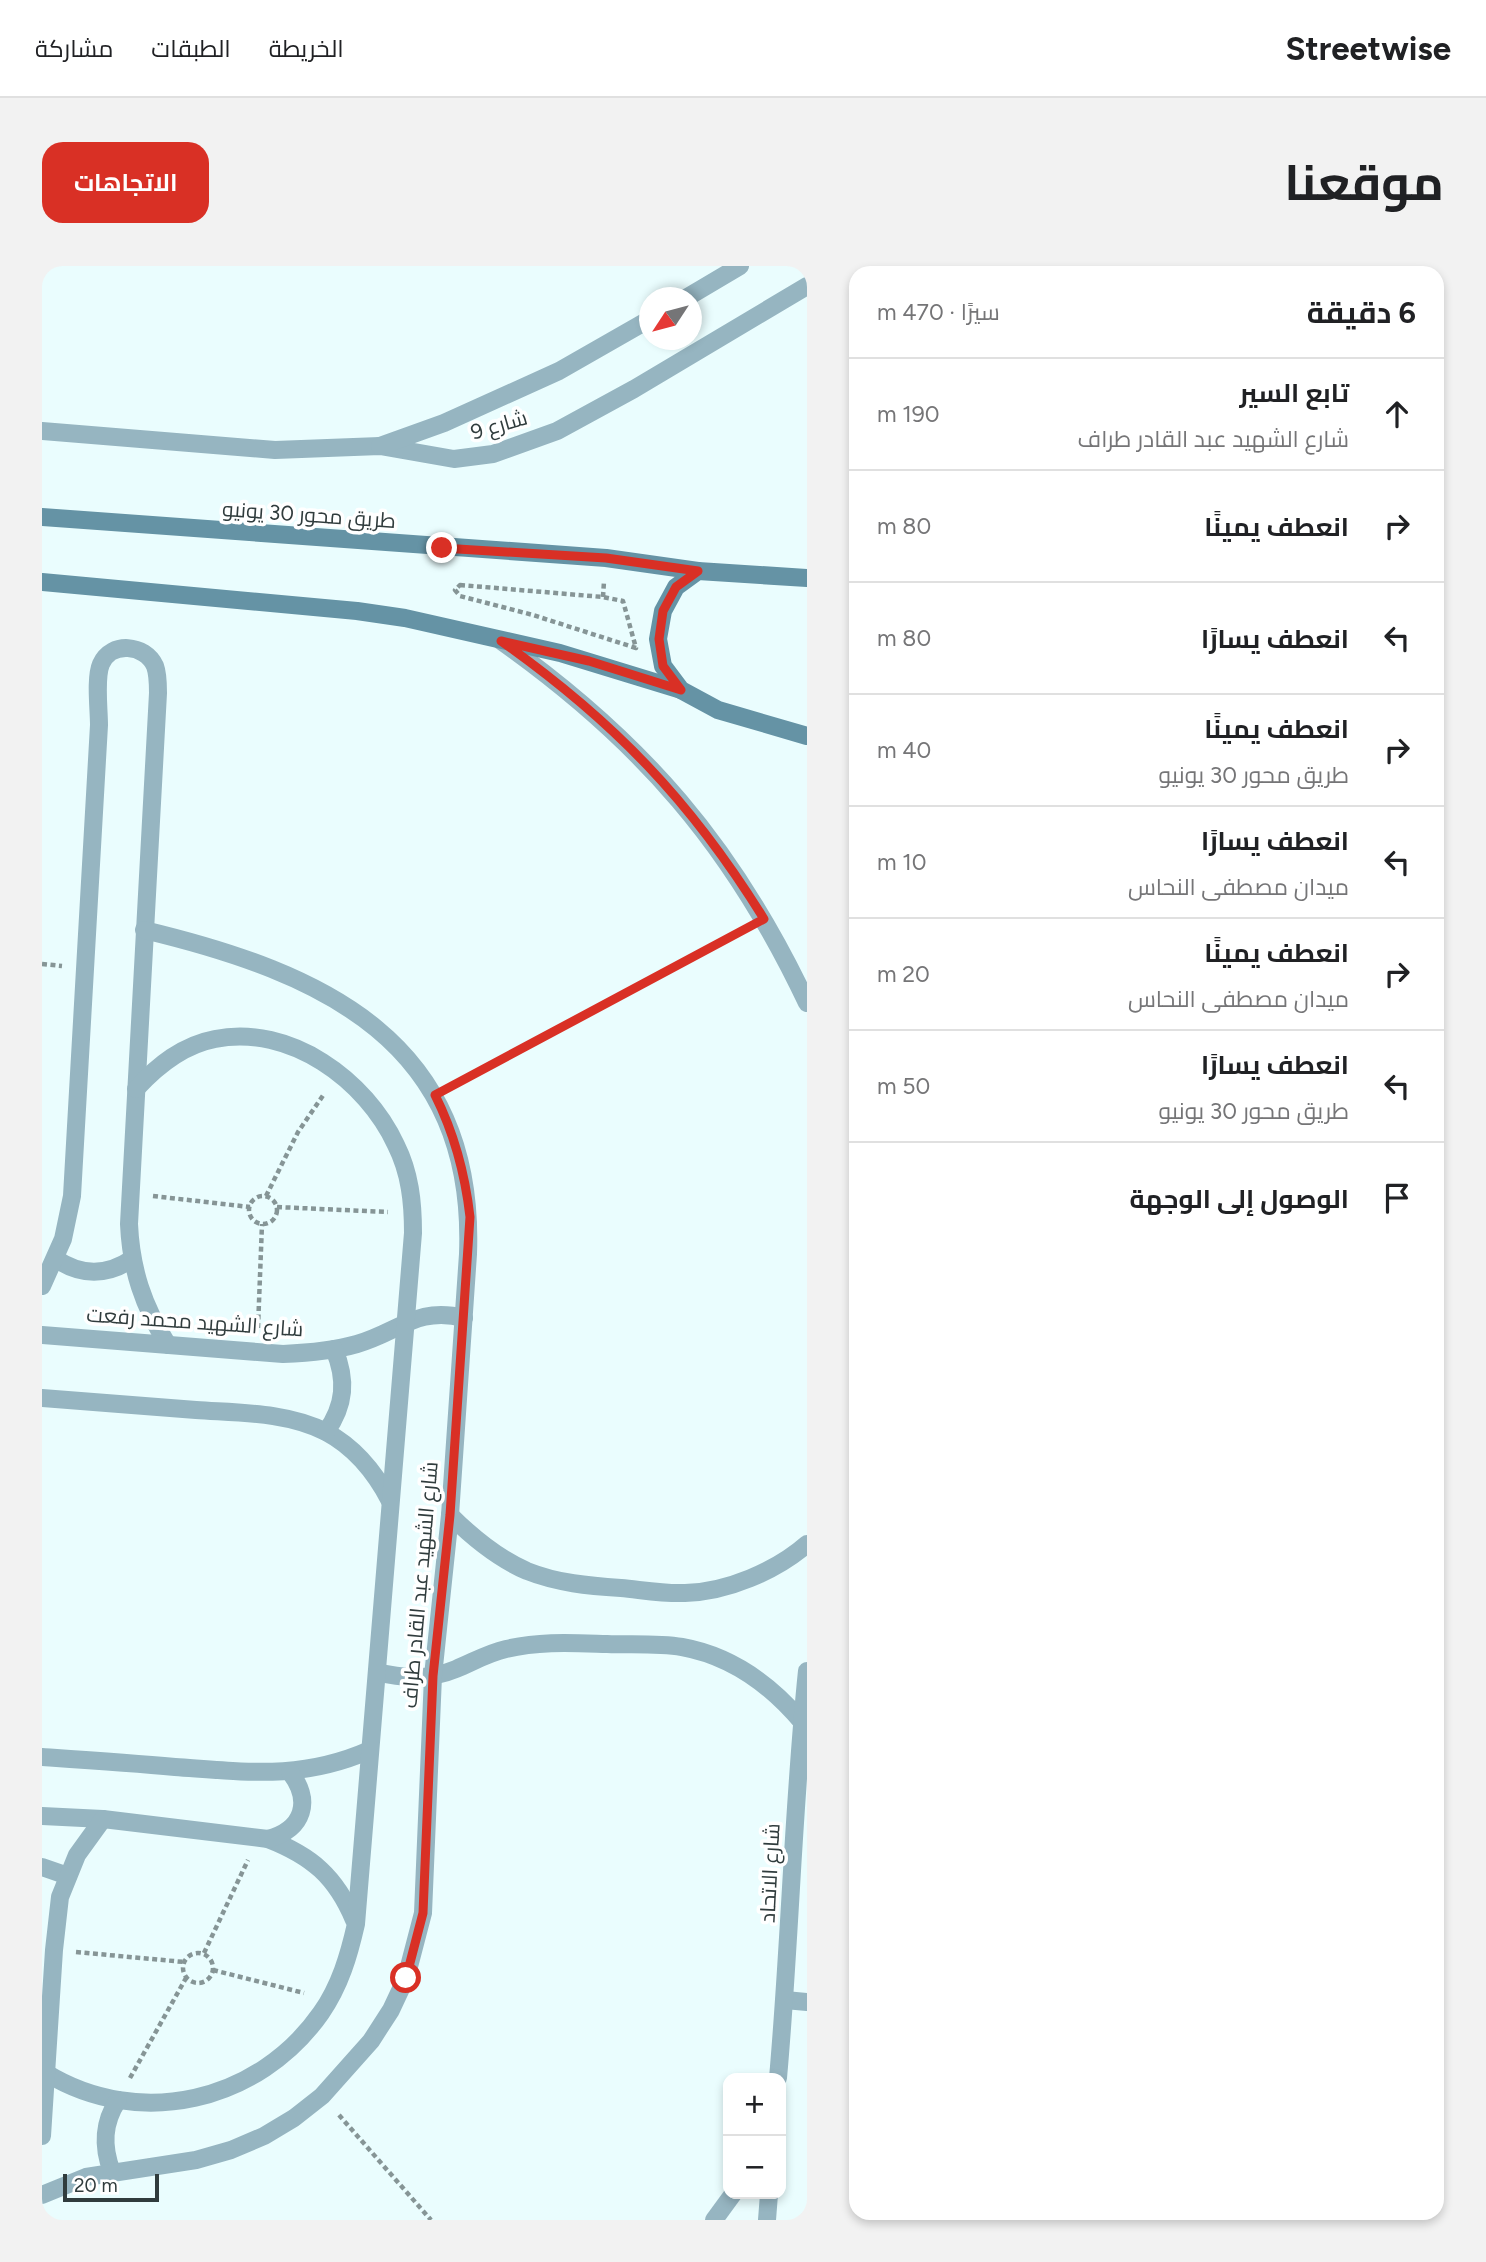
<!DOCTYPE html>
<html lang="ar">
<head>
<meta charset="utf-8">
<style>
  :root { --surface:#fff; --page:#f2f2f2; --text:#202124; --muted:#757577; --line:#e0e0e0; --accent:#d93025 }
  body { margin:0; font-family:Figtree,Cairo,sans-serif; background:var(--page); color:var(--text); direction:rtl }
  .controls { position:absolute; right:21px; bottom:21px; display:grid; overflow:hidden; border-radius:14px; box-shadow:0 4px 10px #0003 }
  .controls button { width:63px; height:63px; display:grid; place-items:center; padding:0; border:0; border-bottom:2px solid var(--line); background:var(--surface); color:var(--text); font:35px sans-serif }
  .compass { position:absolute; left:597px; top:21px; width:63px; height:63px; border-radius:50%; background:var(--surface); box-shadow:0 4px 10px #0003; rotate:234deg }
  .scale { position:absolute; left:21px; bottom:18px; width:96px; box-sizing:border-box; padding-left:7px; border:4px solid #303c3d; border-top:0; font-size:19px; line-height:24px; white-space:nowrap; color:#303c3d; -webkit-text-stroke:5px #fff; paint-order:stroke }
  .stop { position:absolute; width:21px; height:21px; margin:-16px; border:5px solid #d93025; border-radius:50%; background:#fff }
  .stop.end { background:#d93025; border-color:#fff; box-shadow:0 2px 7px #0008 }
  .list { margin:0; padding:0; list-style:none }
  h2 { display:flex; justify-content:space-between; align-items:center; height:91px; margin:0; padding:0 28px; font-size:30px }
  h2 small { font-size:23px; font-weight:400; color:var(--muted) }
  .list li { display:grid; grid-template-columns:46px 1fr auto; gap:21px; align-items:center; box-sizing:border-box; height:112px; padding:0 28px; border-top:2px solid var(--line) }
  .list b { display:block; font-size:26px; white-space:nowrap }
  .list p { margin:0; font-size:23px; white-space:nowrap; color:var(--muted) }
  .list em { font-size:23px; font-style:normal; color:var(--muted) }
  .icon { flex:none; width:38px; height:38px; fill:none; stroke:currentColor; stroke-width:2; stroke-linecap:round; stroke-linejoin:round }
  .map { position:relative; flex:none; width:765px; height:1954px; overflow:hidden; direction:ltr; border-radius:21px }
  header { display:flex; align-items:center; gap:42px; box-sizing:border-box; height:98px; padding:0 35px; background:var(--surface); border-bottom:2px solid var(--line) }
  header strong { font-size:33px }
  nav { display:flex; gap:38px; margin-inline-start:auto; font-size:24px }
  .intro { display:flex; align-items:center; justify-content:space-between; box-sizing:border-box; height:168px; padding:0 42px }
  h1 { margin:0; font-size:49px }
  .button { padding:18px 32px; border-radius:21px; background:var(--accent); color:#fff; font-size:24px; font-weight:700 }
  main { display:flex; gap:42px; padding:0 42px }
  aside { flex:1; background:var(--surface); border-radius:21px; box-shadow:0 4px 10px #0003 }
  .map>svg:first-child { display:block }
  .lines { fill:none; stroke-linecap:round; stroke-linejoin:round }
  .path { stroke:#869596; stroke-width:4.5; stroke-dasharray:5 3.5; stroke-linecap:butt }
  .street { stroke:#96b5c1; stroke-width:18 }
  .secondary { stroke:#6593a5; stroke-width:18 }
  .route { stroke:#d93025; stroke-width:9 }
  .labels { text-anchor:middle; stroke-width:7; stroke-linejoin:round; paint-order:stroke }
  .street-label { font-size:21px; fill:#303c3d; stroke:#fff }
</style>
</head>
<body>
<header>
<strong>Streetwise</strong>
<nav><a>الخريطة</a><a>الطبقات</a><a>مشاركة</a></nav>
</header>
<div class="intro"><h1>موقعنا</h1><a class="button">الاتجاهات</a></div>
<main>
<aside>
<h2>6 دقيقة<small>سيرًا · 470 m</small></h2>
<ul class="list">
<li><svg class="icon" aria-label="ahead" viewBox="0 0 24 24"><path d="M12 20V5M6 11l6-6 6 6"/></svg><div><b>تابع السير</b><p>شارع الشهيد عبد القادر طراف</p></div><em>190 m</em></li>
<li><svg class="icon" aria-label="right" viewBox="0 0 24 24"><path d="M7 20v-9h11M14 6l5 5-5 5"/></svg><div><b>انعطف يمينًا</b></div><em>80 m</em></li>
<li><svg class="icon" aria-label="left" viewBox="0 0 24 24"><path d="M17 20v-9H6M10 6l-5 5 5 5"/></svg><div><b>انعطف يسارًا</b></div><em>80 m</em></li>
<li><svg class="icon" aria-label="right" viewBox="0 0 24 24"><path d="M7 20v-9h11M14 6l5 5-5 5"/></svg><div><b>انعطف يمينًا</b><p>طريق محور 30 يونيو</p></div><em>40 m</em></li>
<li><svg class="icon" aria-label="left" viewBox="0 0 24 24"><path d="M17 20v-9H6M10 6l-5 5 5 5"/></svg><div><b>انعطف يسارًا</b><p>ميدان مصطفى النحاس</p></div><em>10 m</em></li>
<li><svg class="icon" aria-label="right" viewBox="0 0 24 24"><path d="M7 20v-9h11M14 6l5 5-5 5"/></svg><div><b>انعطف يمينًا</b><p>ميدان مصطفى النحاس</p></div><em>20 m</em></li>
<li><svg class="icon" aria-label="left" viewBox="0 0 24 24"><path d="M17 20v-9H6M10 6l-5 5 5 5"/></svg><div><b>انعطف يسارًا</b><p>طريق محور 30 يونيو</p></div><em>50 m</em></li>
<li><svg class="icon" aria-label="arrive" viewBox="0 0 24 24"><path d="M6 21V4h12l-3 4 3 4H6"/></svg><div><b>الوصول إلى الوجهة</b></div></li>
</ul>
</aside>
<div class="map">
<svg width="765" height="1954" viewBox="0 0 765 1954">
  <rect width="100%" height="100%" fill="#eafdfe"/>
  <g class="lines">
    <!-- path -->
    <g class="path">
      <path d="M 418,319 L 561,331 L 581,335 L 594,382 L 491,349 L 418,330 L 413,324 Z"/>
      <path d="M 561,331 L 562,315"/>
      <path d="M 0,698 L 20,700"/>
      <path d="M 412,819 L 700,664"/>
      <path d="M 111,930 L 208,941"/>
      <path d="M 224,930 L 256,866 L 282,828"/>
      <circle cx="221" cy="944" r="14"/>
      <path d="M 235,941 L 346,946"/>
      <path d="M 216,1062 L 220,958"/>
      <path d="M 34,1686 L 142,1696"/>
      <circle cx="156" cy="1702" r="15"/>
      <path d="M 162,1687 L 206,1594"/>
      <path d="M 171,1704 L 262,1727"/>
      <path d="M 88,1812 L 144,1712"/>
      <path d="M 297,1849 L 389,1954"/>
    </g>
    <!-- street -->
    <g class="street">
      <path d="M 644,32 L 698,0"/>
      <path d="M 0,165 L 233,184 L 338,180 L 412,193 L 451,188 L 515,165 L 592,123 L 765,20"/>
      <path d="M 338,180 L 402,157 L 517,105 L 608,53"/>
      <path d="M 459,375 C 600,475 691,580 765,737"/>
      <path d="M 14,993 C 39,1010 65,1010 90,993"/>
      <path d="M 0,1020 L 21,973 L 30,930 L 57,459 C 57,443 53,412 59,398 C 69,375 103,378 113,400 C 116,408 116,418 116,427 L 87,958 C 89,1003 101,1040 126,1079"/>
      <path d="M 0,1069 L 241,1088 C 266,1087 291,1085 315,1078 C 357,1066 375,1040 422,1052"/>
      <path d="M 0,1132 C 51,1136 103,1140 154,1144 C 197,1147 245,1146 284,1166 C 314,1182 333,1206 348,1235"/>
      <path d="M 284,1166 C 303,1139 305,1114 292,1083"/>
      <path d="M 408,1249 C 431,1272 455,1292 485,1305 C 515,1317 547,1320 579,1322 C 600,1324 622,1328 643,1327 C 685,1326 734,1305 765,1278"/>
      <path d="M 335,1406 C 362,1413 388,1414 414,1403 C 431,1396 446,1387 464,1383 C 498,1375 530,1377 565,1378 C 589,1379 616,1377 640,1381 C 690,1390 728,1418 760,1456"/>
      <path d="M 0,1491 C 44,1494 89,1497 133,1501 C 205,1506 260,1514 328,1484"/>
      <path d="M 0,1550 L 61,1553 L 226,1573 C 270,1590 294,1611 312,1654"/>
      <path d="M 226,1573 C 262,1563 270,1535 248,1506"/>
      <path d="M 0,1601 L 26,1610"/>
      <path d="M 743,1734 L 765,1736"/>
      <path d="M 4,1807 C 97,1864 217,1836 279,1747 C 298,1720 307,1689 314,1658 L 371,967 C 371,936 368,907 354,879 C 324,814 248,758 173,773 C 141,779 116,799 94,823"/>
      <path d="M 736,1812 C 748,1677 751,1540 765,1405"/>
      <path d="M 0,1870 L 12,1684 L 18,1631 L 35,1589 L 61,1553"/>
      <path d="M 70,1906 C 60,1880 61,1857 76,1834"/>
      <path d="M 0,1929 L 44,1911 L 154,1894 L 189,1884 L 222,1870 L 252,1852 L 280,1830 L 329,1775 L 349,1744 L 364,1712 L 381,1647 L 391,1410 L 408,1249 L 426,988 C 434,776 282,707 102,664"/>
      <path d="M 672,1954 L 691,1928"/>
      <path d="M 725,1954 L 727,1928"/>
    </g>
    <!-- secondary -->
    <g class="secondary">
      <path d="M 0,251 L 564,292 L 656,305"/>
      <path d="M 765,312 L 656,305 L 634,321 L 621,345 L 616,373 L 621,400 L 639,424 L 676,444 L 765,470"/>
      <path d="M 0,316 L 315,345 L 363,352 L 518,387 L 639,424"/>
    </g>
  </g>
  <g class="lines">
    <!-- route -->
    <path class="route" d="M 364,1712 L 381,1647 L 391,1410 L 408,1249 L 428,951 C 423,907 413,869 393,829 L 722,653 C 649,535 572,455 459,375 L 547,395 L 639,424 L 621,400 L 617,373 L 621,345 L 634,321 L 656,305 L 564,292 L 400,282"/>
  </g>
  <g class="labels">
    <!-- street labels -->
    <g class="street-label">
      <text transform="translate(457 159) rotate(-16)" y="7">شارع 9</text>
      <text transform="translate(267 249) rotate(4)" y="7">طريق محور 30 يونيو</text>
      <text transform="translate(153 1056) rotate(4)" y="7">شارع الشهيد محمد رفعت</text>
      <text transform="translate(378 1319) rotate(-85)" y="7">شارع الشهيد عبد القادر طراف</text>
      <text transform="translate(728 1607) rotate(-87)" y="7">شارع الاتحاد</text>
    </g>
  </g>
</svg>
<div class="controls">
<button>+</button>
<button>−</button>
</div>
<svg class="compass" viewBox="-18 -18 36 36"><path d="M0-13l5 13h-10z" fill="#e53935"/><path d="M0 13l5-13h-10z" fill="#757577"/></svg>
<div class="scale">20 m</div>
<div class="stop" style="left:364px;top:1712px"></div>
<div class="stop end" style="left:400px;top:282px"></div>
</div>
</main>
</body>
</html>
